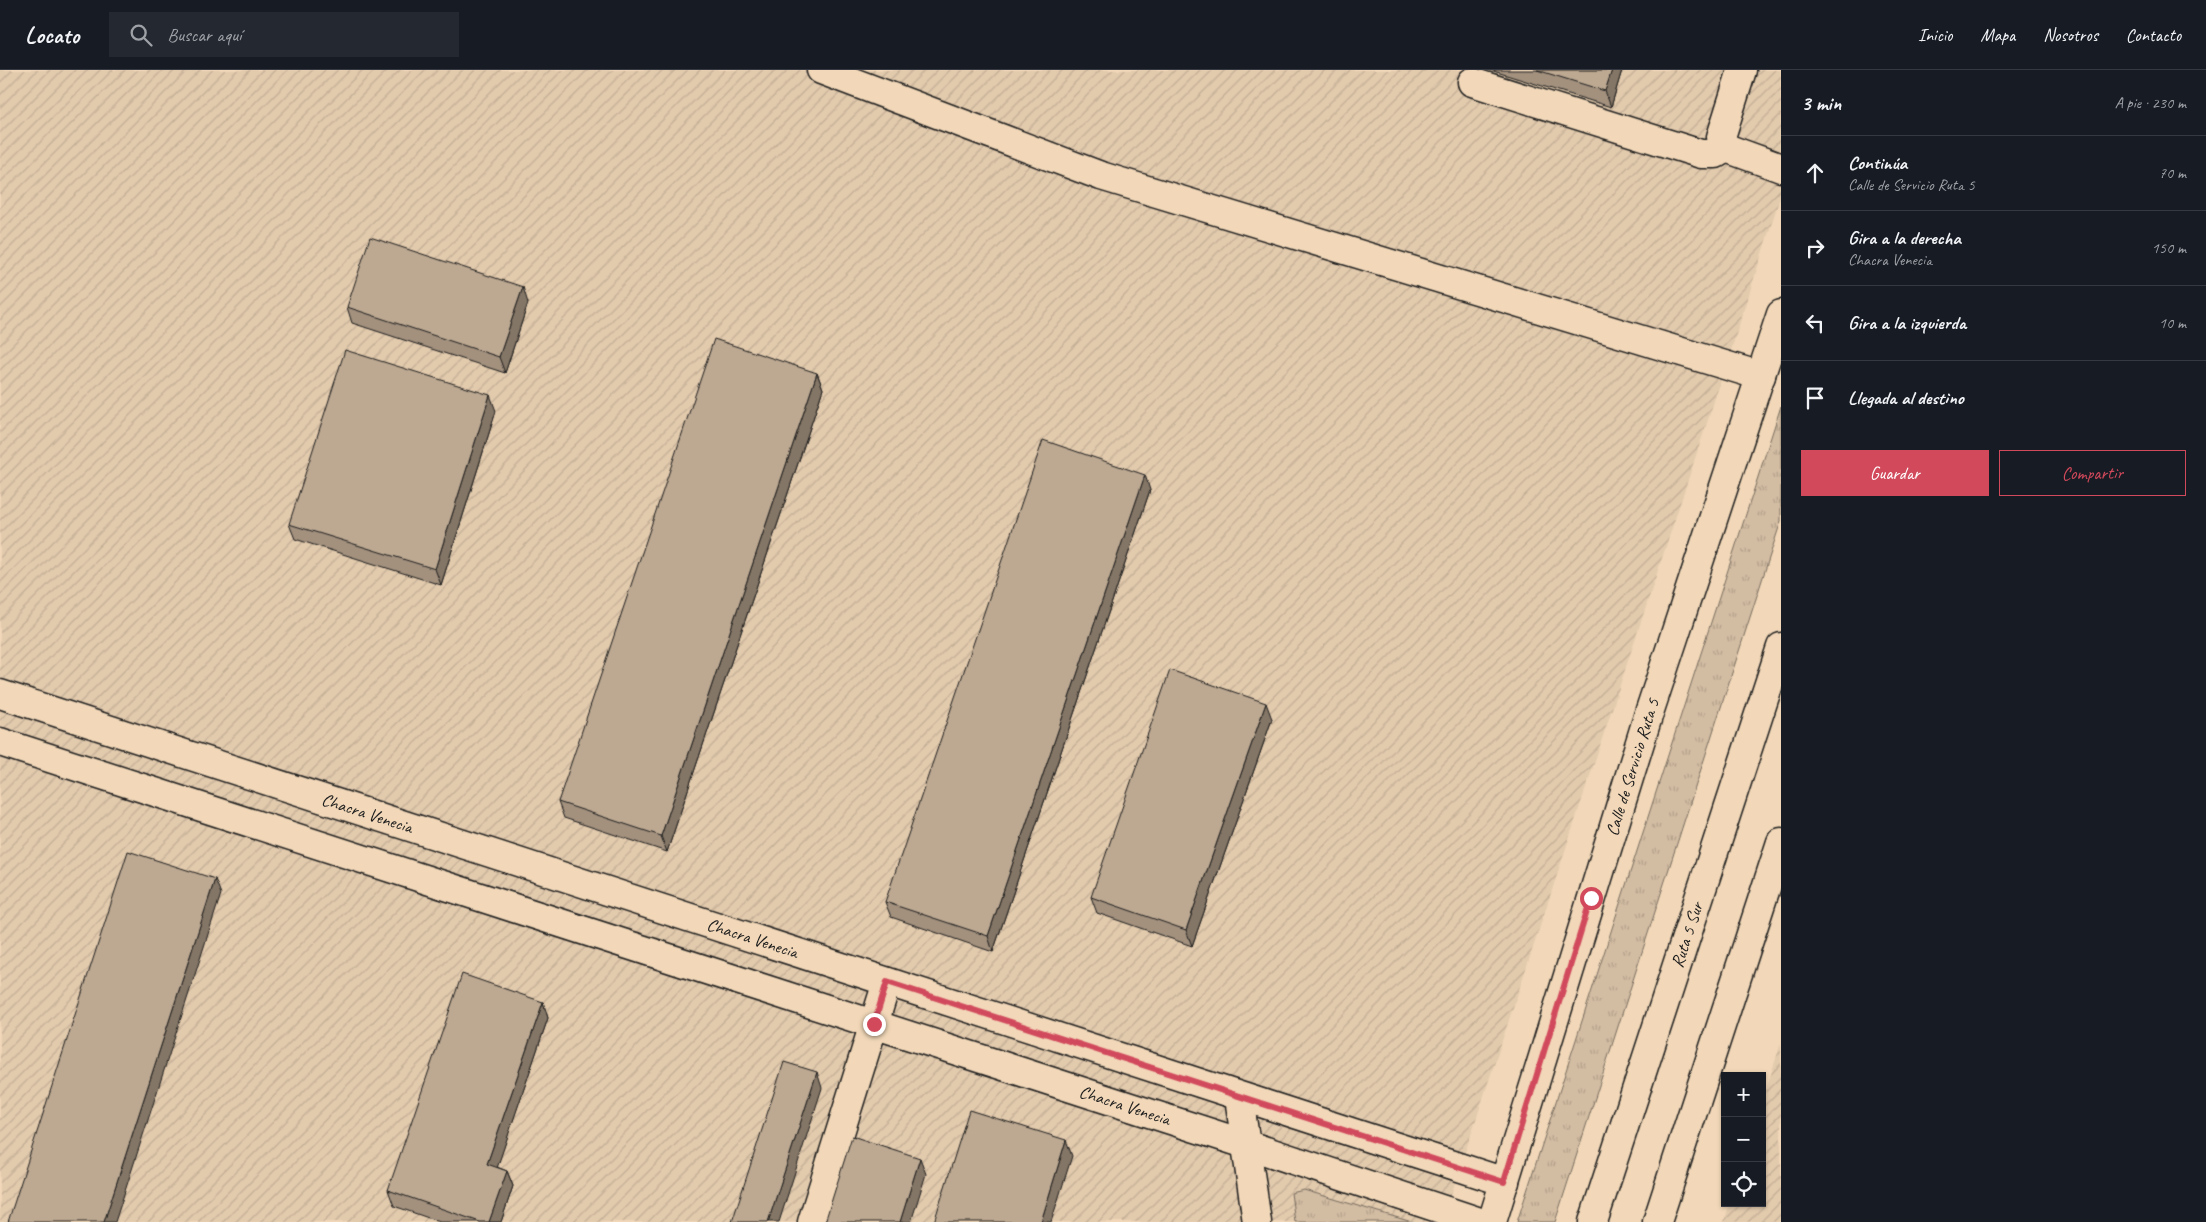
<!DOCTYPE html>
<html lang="es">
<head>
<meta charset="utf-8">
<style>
  :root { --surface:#171b24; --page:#242831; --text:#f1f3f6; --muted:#9ea1a6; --line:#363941; --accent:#d1495b }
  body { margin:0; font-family:Caveat,sans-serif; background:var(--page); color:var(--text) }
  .controls { position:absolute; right:15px; bottom:15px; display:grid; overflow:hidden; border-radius:0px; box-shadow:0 1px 4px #0004 }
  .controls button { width:45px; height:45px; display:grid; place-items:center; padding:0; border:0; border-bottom:1px solid var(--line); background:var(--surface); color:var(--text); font:25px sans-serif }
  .stop { position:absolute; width:15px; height:15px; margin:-11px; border:4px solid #d1495b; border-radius:50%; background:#fff }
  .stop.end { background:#d1495b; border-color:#fff; box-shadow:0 1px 5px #0008 }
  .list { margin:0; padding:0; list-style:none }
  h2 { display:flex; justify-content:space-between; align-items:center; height:65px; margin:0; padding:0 20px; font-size:21px }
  h2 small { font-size:16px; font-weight:400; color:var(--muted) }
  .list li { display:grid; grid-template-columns:32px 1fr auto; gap:15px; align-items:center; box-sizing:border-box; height:75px; padding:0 20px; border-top:1px solid var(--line) }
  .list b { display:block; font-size:19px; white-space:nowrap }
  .list p { margin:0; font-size:16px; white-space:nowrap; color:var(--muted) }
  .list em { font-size:16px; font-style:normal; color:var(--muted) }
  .actions { display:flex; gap:10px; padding:15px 20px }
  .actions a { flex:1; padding:11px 0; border:1px solid var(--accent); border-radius:0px; text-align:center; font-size:18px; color:var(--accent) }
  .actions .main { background:var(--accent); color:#fff }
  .icon { flex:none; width:28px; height:28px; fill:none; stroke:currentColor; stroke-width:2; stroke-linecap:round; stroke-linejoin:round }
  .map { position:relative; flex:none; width:1781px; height:1152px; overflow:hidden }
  header { display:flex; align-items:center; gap:30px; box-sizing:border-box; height:70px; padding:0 25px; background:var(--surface); border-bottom:1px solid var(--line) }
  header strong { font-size:24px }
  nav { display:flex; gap:28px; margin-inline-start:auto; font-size:18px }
  .search { width:350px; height:45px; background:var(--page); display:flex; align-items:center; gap:12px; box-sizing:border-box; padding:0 18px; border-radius:0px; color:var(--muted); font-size:19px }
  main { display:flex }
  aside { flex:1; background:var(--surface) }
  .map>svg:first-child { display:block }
  .industrial { fill:url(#industrial-furrows) }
  .grass { fill:url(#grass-tufts); stroke:#776c5f }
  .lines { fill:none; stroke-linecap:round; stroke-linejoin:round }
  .minor-casing { stroke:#1c1c1c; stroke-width:31 }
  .highway-casing { stroke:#1c1c1c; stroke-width:31 }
  .minor { stroke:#f2d8b9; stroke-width:28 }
  .highway { stroke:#f2d8b9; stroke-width:28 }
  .wall { fill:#a3917e; stroke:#1c1c1c }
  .shaded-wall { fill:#847666; stroke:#1c1c1c }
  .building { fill:#bda992; stroke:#1c1c1c }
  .route { stroke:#d1495b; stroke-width:6 }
  .labels { text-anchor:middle; stroke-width:4; stroke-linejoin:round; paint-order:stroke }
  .street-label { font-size:18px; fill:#1c1c1c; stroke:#f2d8b9 }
</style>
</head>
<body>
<header>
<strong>Locato</strong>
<div class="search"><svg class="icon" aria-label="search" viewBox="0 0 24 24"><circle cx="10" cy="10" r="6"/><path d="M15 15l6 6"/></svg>Buscar aquí</div>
<nav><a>Inicio</a><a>Mapa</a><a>Nosotros</a><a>Contacto</a></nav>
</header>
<main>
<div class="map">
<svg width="1781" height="1152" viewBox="0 0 1781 1152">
  <defs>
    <pattern id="industrial-furrows" width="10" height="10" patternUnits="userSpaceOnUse" patternTransform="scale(1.25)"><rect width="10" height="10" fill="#e2caad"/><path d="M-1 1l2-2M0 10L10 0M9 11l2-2" fill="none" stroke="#c1ad94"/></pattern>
    <pattern id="grass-tufts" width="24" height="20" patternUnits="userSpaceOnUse" patternTransform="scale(1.25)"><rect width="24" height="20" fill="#d2bca2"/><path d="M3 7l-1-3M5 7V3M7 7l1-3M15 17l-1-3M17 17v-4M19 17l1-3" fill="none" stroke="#b4a18b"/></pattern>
  </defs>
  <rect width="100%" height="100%" fill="#f2d8b9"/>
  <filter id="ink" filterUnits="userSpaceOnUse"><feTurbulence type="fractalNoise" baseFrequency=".02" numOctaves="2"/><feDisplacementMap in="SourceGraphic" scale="10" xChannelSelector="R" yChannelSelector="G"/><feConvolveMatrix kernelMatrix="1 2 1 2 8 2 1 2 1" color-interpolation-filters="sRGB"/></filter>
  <g filter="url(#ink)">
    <!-- industrial -->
    <g class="industrial">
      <path d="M 0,0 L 1781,0 L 1781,124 L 1734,271 L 1442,1152 L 0,1152 Z"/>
      <path d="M 1781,973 L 1781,1152 L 1724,1152 L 1730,1133 L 1762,1133 L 1762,1032 Z"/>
    </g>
    <!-- grass -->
    <g class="grass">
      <path d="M 1781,336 L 1781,451 L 1555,1152 L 1517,1152 Z"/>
      <path d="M 1304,1120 L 1412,1152 L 1295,1152 L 1291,1123 Z"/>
    </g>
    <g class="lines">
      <defs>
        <g id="minor">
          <path d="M 821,0 L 1101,106 L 1761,306"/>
          <path d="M 1742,0 L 1721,67 L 1726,78 L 1781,98"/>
          <path d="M 1472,12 L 1701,84 L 1716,84 L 1726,78"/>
          <path id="s1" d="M 0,624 L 1505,1112"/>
          <path id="s2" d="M 0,672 L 1245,1074 L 1480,1152"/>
          <path d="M 1239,1027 L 1257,1152"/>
          <path d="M 812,1152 L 887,912"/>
          <path id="s3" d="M 1492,1152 L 1649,643 L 1781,244"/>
        </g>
        <g id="highway">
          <path id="s4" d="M 1593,1152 L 1781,577"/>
          <path d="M 1657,1152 L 1781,772"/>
        </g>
      </defs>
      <!-- minor casing -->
      <use href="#minor" class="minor-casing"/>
      <!-- highway casing -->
      <use href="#highway" class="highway-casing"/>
      <!-- minor -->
      <use href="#minor" class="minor"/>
      <!-- highway -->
      <use href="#highway" class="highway"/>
    </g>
    <!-- wall -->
    <g class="wall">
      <path d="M 1490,0 L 1622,0 L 1611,37 Z"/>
      <path d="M 528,233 L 505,303 L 352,253 L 347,237 Z"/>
      <path d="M 817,303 L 823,319 L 667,782 L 564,748 L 558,732 Z"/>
      <path d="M 496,341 L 441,515 L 295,469 L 289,454 Z"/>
      <path d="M 1150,420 L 993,882 L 891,847 L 885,832 Z"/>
      <path d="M 1272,649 L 1192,876 L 1097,843 L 1091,827 Z"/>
      <path d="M 543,932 L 548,948 L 497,1097 L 507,1101 L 513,1116 L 501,1152 L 440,1152 L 394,1136 L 388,1120 Z"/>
    </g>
    <!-- shaded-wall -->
    <g class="shaded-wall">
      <path d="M 1612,0 L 1622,0 L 1611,37 L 1605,21 Z"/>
      <path d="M 523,217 L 528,233 L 505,303 L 499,287 Z"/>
      <path d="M 817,303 L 823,319 L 667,782 L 661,766 Z"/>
      <path d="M 490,325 L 496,341 L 441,515 L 435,499 Z"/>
      <path d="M 1145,405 L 1150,420 L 993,882 L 988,866 Z"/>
      <path d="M 1266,633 L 1272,649 L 1192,876 L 1186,860 Z"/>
      <path d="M 215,809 L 221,824 L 115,1152 L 104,1152 Z"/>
      <path d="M 543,932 L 548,948 L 493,1110 L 487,1094 Z"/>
      <path d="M 817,1002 L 822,1018 L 779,1152 L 768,1152 Z"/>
      <path d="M 1066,1070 L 1072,1086 L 1051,1152 L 1041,1152 Z"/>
      <path d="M 920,1088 L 926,1104 L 911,1152 L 900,1152 Z"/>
      <path d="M 507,1101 L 513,1116 L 501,1152 L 489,1152 Z"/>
    </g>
    <!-- building -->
    <g class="building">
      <path d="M 1537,0 L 1612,0 L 1605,21 Z"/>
      <path d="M 370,167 L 523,217 L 499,287 L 347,237 Z"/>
      <path d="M 714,269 L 817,303 L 661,766 L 558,732 Z"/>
      <path d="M 345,280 L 490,325 L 435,499 L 289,454 Z"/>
      <path d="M 1043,370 L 1145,405 L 988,866 L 885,832 Z"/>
      <path d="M 1170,600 L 1266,633 L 1186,860 L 1091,827 Z"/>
      <path d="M 128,781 L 215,809 L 104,1152 L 8,1152 Z"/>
      <path d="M 462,904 L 543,932 L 487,1094 L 507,1101 L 489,1152 L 480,1152 L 388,1120 Z"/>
      <path d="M 784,992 L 817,1002 L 768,1152 L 732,1152 Z"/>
      <path d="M 969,1040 L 1066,1070 L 1041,1152 L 934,1152 Z"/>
      <path d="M 852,1066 L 920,1088 L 900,1152 L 825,1152 Z"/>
    </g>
  </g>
  <g class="lines" filter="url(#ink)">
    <!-- route -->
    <path class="route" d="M 874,954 L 887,912 L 1504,1112 L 1591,828"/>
  </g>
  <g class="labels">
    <!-- street labels -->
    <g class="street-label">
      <text dy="6" stroke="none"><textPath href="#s3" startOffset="476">Calle de Servicio Ruta 5</textPath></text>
      <text dy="6" stroke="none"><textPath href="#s1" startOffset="386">Chacra Venecia</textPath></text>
      <text dy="6" stroke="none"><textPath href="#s4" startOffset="302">Ruta 5 Sur</textPath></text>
      <text dy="6" stroke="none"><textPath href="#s1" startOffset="791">Chacra Venecia</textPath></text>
      <text dy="6" stroke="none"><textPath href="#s2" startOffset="1182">Chacra Venecia</textPath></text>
    </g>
  </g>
</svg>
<div class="controls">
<button>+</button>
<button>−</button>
<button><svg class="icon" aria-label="locate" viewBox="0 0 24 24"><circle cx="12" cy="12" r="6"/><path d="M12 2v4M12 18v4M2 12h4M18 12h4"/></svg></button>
</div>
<div class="stop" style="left:1591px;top:828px"></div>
<div class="stop end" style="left:874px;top:954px"></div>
</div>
<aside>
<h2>3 min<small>A pie · 230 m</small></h2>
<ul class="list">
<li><svg class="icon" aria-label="ahead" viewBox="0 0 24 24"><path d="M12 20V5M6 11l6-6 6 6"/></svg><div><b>Continúa</b><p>Calle de Servicio Ruta 5</p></div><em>70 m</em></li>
<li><svg class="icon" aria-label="right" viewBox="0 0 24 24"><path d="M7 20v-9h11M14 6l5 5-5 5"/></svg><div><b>Gira a la derecha</b><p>Chacra Venecia</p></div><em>150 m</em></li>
<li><svg class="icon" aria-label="left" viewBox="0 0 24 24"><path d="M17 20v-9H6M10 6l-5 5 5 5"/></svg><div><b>Gira a la izquierda</b></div><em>10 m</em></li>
<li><svg class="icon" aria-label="arrive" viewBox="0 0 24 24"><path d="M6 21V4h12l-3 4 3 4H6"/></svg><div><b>Llegada al destino</b></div></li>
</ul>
<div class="actions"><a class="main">Guardar</a><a>Compartir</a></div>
</aside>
</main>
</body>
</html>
